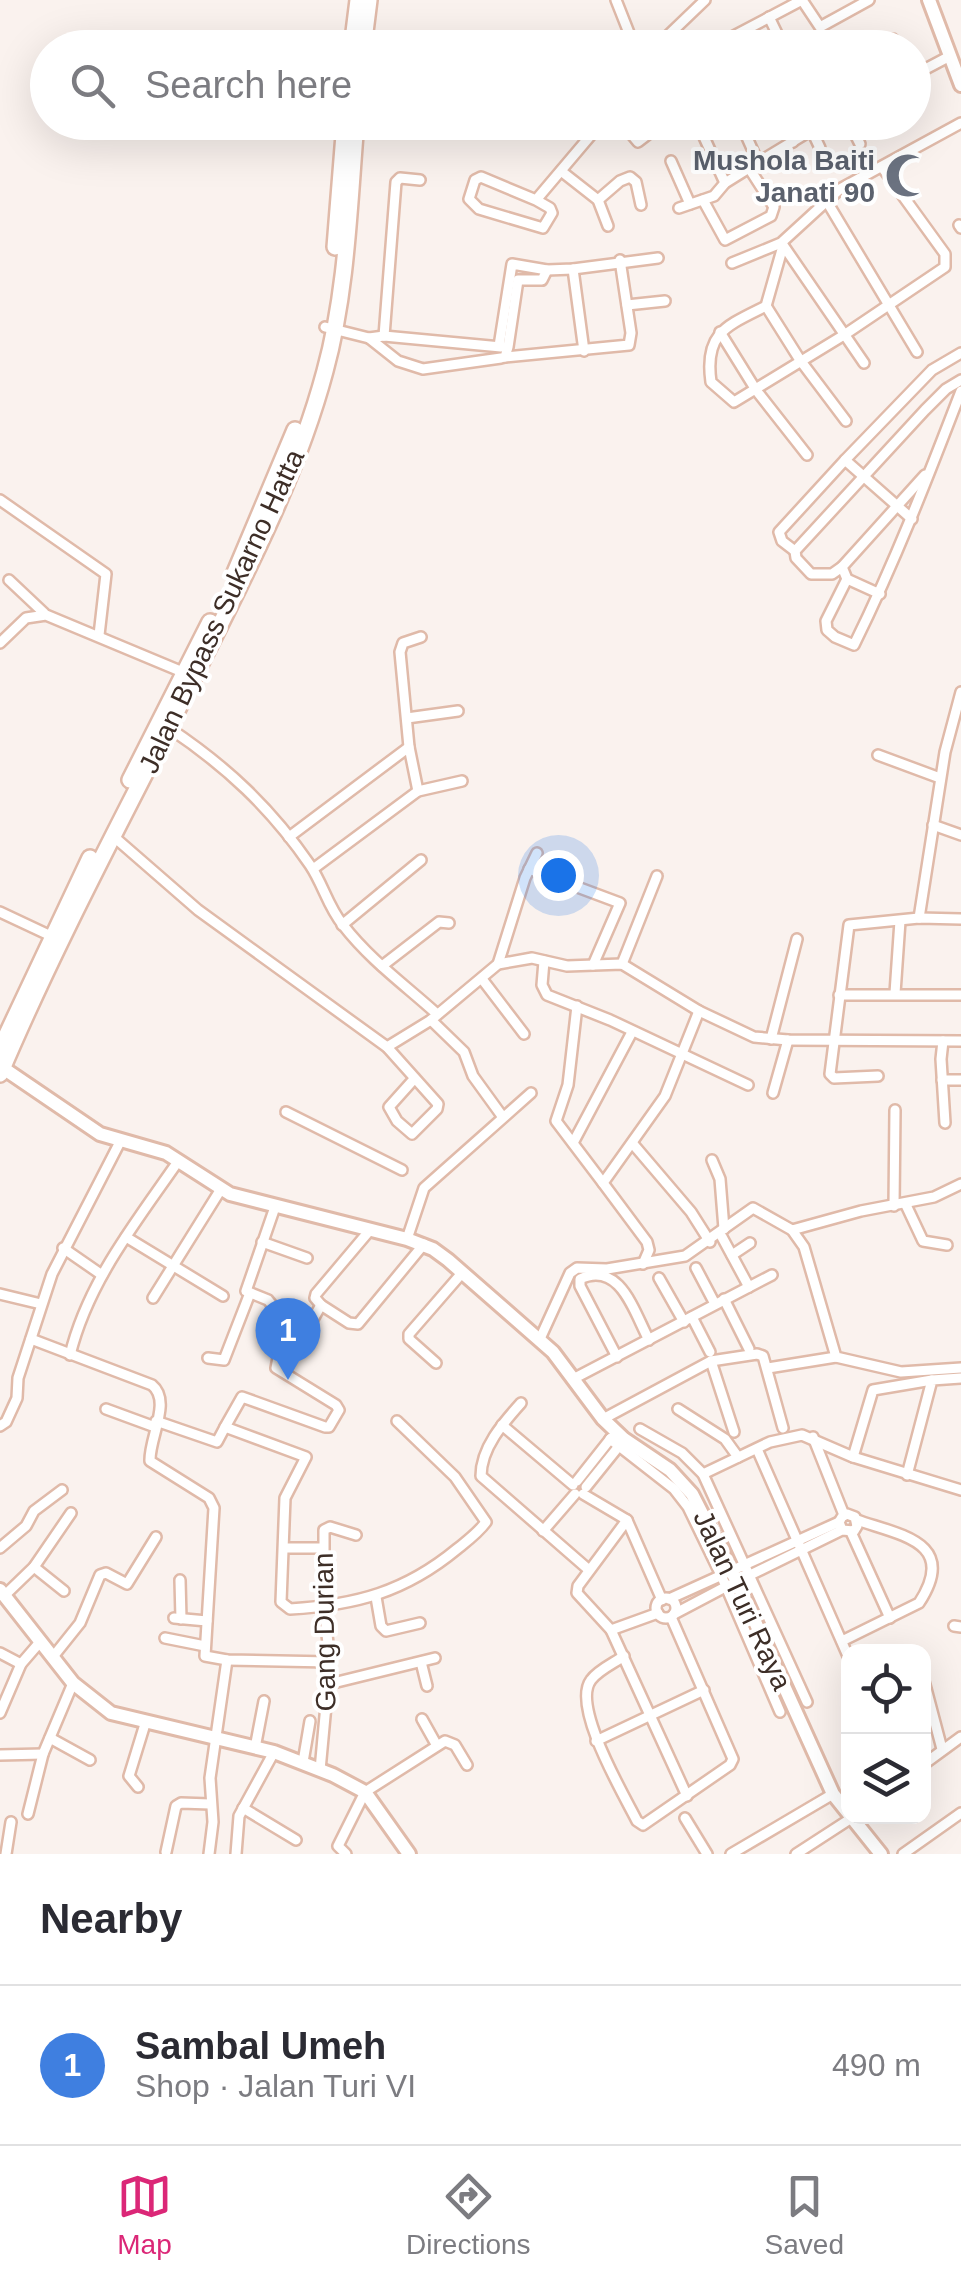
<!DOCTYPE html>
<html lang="en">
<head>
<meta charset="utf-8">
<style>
  :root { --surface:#fff; --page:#f2f2f3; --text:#2b2b33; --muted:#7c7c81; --line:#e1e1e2; --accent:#db2777 }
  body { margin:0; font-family:Helvetica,sans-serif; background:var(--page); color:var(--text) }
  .controls { position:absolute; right:30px; bottom:30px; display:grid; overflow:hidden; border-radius:20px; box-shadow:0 10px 40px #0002 }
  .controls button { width:90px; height:90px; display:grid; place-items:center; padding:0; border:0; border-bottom:2px solid var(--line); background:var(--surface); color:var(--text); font:50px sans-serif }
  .you { position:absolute; left:558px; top:875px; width:35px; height:35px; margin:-25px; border:8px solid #fff; border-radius:50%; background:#1a73e8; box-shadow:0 0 0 15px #1a73e833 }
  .badge { display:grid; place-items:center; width:65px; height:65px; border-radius:50%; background:var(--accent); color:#fff; font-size:32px; font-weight:700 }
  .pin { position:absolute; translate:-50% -82px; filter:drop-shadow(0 2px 5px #0008) }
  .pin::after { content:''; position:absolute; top:52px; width:35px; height:30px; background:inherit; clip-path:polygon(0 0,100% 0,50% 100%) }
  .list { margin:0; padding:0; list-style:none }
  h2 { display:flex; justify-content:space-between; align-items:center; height:130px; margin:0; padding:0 40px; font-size:42px }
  h2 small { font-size:32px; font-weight:400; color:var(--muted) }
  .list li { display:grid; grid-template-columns:65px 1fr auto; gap:30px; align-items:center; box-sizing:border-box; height:160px; padding:0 40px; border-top:2px solid var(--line) }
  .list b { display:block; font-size:38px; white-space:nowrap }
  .list p { margin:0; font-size:32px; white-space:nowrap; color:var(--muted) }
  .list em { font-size:32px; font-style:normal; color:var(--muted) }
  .icon { flex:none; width:55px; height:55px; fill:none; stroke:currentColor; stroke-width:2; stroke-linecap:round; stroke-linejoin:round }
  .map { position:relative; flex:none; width:961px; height:1854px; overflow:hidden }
  .search { position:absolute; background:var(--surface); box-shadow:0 10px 40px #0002; left:30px; right:30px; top:30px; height:110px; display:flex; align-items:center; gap:25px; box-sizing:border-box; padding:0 35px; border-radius:55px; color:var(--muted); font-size:38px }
  .sheet { height:290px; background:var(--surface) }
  nav { display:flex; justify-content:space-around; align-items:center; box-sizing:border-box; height:140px; border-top:2px solid var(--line); background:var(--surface); font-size:28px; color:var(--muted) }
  nav a { display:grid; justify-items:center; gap:5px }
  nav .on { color:var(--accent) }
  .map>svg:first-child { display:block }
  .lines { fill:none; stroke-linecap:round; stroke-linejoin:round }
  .street-casing { stroke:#e0baa9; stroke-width:14 }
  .secondary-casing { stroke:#e0baa9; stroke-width:18 }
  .highway-casing { stroke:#e0baa9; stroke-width:20 }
  .street { stroke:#fff; stroke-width:9 }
  .secondary { stroke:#fff; stroke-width:12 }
  .highway { stroke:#fff; stroke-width:15 }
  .labels { text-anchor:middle; stroke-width:8; stroke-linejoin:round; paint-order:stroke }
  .worship-label { font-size:28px; font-weight:bold; fill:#5b616d; stroke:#fff; text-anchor:end }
  .street-label { font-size:28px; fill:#3d2e27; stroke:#fff }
</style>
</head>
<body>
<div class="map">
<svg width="961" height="1854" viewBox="0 0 961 1854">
  <rect width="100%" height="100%" fill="#faf2ee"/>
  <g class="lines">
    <defs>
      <g id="street">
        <path d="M 616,0 L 635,48"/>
        <path d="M 802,0 L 820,27 L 869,0"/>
        <path d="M 769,17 L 784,48"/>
        <path d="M 893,39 L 896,48"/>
        <path d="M 655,48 L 705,0"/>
        <path d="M 711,48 L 802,0"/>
        <path d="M 914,75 L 950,56"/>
        <path d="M 621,122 L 638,142 L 664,122"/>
        <path d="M 721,122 L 705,132 L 704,137 L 725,183"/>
        <path d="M 740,122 L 758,162"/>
        <path d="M 785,122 L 793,142"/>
        <path d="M 849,122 L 860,144"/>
        <path d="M 812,131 L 820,148"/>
        <path d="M 671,161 L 690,204"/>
        <path d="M 561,171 L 598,200 L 608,226"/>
        <path d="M 536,200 L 550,208 L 552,213 L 543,228 L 479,209 L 469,199 L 475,180 L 481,177 L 536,200 L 602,122"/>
        <path d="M 598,200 L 620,181 L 630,177 L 636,182 L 641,205"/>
        <path d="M 703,200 L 725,240 L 771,216 L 774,207 L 749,168"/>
        <path d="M 826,200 L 917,352"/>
        <path d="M 679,208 L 714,196 L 725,183 L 749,168 L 825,122"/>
        <path d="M 959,225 L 961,228"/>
        <path d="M 783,245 L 864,363"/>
        <path d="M 783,246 L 766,306 C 726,326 704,333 711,382 L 734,402 L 844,335 L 945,267 L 945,254 L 882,167"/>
        <path d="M 732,263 L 781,243 L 840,189 L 961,123"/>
        <path d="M 573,269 L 584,351"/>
        <path d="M 627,305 L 665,301"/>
        <path d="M 766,306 L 800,360 L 846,421"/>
        <path d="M 325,327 L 369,338 L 384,336 L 501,347"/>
        <path d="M 720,332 L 756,390 L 807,455"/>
        <path d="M 384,336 L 396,182 L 400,178 L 420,180"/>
        <path d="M 369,338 L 398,361 L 423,369 L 501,358 L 505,357 L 508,347 L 518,280 L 542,280 L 547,270"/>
        <path d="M 499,346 L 512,264 L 547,270 L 573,269 L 658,258"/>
        <path d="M 505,357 L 629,345 L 631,333 L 620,260"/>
        <path d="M 845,460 L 932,370 L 961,353"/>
        <path d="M 0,500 L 106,574 L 99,635"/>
        <path d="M 795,551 L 782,541 L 779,532 L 845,460 L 912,519"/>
        <path d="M 842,567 L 832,574 L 811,574 L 796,558 L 795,551 L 925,410 L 946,389 L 961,380"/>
        <path d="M 847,579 L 826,621 L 827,630 L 835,637 L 854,645 C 895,562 928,477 961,391"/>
        <path d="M 9,580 L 44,613"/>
        <path d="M 880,594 L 847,579 L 842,567 L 925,475"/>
        <path d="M 0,643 L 26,618 L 46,615 L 185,673"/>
        <path d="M 407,718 L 458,711"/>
        <path d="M 169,728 C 226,766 271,808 310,865 C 323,884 328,907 343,925 C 370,960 405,985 437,1014"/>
        <path d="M 878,755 L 940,778"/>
        <path d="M 418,791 L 409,747 L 400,652 L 403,643 L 421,637"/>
        <path d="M 933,825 L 961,835"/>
        <path d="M 113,836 L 198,910 L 387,1047 L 438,1104 L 437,1109 L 412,1134 L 397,1121 L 389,1107 L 415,1078"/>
        <path d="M 289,837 L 409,747"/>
        <path d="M 313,869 L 418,791 L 462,781"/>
        <path d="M 529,869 L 620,903 L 593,965"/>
        <path d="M 0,912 L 51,936"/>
        <path d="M 919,918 L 945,752 L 961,692"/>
        <path d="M 342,925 L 421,860"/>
        <path d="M 544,961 L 542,985 L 547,995 L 610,1020 L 748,1085"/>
        <path d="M 498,964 L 525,878 L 537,853"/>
        <path d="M 622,964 L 657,876"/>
        <path d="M 382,966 L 439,922 L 449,923"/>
        <path d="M 482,979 L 524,1034"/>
        <path d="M 895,993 L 900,921"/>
        <path d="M 839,995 L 961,995"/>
        <path d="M 577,1006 L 568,1085 L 556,1121 L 603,1183"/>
        <path d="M 431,1020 L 464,1052 L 473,1076 L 502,1116"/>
        <path d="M 771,1039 L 797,939"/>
        <path d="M 943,1041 L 941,1059 L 945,1123"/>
        <path d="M 387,1047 L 431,1020 L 498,964 L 532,958 L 567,966 L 622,964 L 699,1011 L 754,1037 L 788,1040 L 961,1041"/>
        <path d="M 878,1076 L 834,1078 L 830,1074 L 849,925 L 919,918 L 961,919"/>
        <path d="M 942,1080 L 961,1080"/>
        <path d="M 773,1093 L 788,1040"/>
        <path d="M 286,1112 L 402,1170"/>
        <path d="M 573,1143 L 632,1032"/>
        <path d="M 633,1144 L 691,1212 L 710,1242"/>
        <path d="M 712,1160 L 720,1179 L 724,1229"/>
        <path d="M 906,1205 L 923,1241 L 947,1245"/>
        <path d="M 894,1206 L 895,1110"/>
        <path d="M 792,1230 L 861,1211 L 934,1197 L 961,1184"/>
        <path d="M 126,1237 L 223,1296"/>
        <path d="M 722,1237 L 749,1287"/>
        <path d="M 407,1239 L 424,1188 L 531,1093"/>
        <path d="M 262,1242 L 307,1258"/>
        <path d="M 63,1248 L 102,1275"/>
        <path d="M 732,1255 L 750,1243"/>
        <path d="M 643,1264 L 649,1250 L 647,1242 L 603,1183 L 665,1096 L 699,1011"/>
        <path d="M 696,1268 L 715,1304"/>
        <path d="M 659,1278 L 684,1322"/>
        <path d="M 0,1294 L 41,1304"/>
        <path d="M 153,1298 L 221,1189"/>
        <path d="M 724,1299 L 749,1349"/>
        <path d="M 321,1305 L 315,1298 L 316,1294 L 370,1230"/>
        <path d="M 692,1317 L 710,1352"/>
        <path d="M 307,1330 L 321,1305 L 349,1323 L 358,1324 L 424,1244"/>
        <path d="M 31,1339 L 152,1385 C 172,1401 149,1438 150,1461 L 209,1498 L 214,1508 L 205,1656 L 227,1660 L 330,1662"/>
        <path d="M 539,1341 L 570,1273 L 577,1268 L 607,1269 L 685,1256 L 753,1208 L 792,1230 L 804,1247 L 836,1357 L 901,1372 L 961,1368"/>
        <path d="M 70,1355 C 88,1281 137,1221 179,1160"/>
        <path d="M 617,1357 L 580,1286 L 580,1279 C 620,1260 634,1312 649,1340"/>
        <path d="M 208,1358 L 224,1360 L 250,1293"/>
        <path d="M 711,1361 L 734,1432"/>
        <path d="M 436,1363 L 409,1339 L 409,1334 L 462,1273"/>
        <path d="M 768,1368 L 836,1357"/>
        <path d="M 573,1379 L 772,1275"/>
        <path d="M 521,1403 C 503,1423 481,1448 481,1476 L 589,1570"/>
        <path d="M 106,1409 L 155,1427"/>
        <path d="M 678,1409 L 725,1439 L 738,1457"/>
        <path d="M 603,1419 L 711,1361 L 757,1354 L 763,1356 L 783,1428"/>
        <path d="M 156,1421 L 217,1442 L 225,1427 L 306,1457 L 285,1498 L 281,1602 L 290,1609 C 356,1605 405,1592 457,1549 C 467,1541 478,1533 486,1522 L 455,1477 L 397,1421"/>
        <path d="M 502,1425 L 573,1485"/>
        <path d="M 0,1426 L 6,1422 L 17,1398 L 18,1378 L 52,1274 L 121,1140"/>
        <path d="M 225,1427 L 242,1397 L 325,1427 L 329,1427 L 339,1410 L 336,1405 L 276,1368 L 285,1321 L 268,1300 L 246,1291 L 275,1207"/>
        <path d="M 640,1429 L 682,1453 L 703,1474 L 807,1702"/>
        <path d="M 813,1437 L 844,1515"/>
        <path d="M 610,1439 L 674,1489 L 688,1507 L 721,1575 L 780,1712"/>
        <path d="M 757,1449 L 848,1656"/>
        <path d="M 853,1457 L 873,1390 L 932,1380"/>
        <path d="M 703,1474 L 770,1442 L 802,1435 L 853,1457 L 961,1490"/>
        <path d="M 907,1475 L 932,1380 L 961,1378"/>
        <path d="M 577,1481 L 611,1438"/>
        <path d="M 586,1487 L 619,1446"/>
        <path d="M 583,1494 L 627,1520 L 662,1600"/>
        <path d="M 627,1520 L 578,1586 L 577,1593 L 611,1630 L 687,1796"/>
        <path d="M 543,1531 L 575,1494"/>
        <path d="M 851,1532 L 890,1618"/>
        <path d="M 0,1548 L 26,1526 L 34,1511 L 62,1490"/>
        <path d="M 284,1548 L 322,1548"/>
        <path d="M 34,1567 L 64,1591"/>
        <path d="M 748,1576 L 842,1530 L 854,1531 L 857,1526 L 855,1517 L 847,1514 L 842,1517 L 839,1522 L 842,1530"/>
        <path d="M 180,1580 L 181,1619"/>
        <path d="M 5,1595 L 34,1567 L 71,1513"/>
        <path d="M 376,1597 L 381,1626 L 386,1631 L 420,1623"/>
        <circle cx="666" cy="1608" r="10"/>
        <path d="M 669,1599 L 839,1522"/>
        <path d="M 674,1614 L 729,1585"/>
        <path d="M 174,1618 L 207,1621"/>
        <path d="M 954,1626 L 961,1627"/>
        <path d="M 611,1630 L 658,1613"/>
        <path d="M 165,1638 L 205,1646"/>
        <path d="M 842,1641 L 919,1603 C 959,1542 900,1535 857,1520"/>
        <path d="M 0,1653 L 21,1664"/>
        <path d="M 624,1656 C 614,1663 598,1670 591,1680 C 571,1706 624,1795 637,1821 L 643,1825 L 730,1765 L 733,1759 L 671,1617"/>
        <path d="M 52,1658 L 80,1623 L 100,1575 L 106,1573 L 127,1584 L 156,1537"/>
        <path d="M 421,1662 L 427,1686"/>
        <path d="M 924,1681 L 942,1749"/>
        <path d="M 329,1684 L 435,1658"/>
        <path d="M 0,1713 L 21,1664 L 40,1642"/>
        <path d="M 422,1719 L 436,1744"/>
        <path d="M 50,1738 L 90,1760"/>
        <path d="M 596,1741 L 704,1690"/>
        <path d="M 255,1748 L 264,1701"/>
        <path d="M 0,1755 L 43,1754"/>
        <path d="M 303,1762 L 310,1721"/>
        <path d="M 924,1764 L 961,1737"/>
        <path d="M 320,1770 L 330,1662 L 324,1607 L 324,1530 L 330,1527 L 356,1535"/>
        <path d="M 138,1787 L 129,1776 L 145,1724"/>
        <path d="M 243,1808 L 296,1840"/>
        <path d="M 28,1814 L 43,1754 L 73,1683"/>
        <path d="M 685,1818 L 707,1854"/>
        <path d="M 166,1852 L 176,1806 L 181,1803 L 210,1804"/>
        <path d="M 6,1854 L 11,1822"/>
        <path d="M 209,1854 L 213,1822 L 210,1778 L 227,1660"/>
        <path d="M 236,1854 L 239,1816 L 274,1752"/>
        <path d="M 346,1854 L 338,1846 L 365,1792 L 445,1741 L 455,1745 L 467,1765"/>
        <path d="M 731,1854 L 833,1794"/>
        <path d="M 796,1854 L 850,1819"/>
        <path d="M 903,1854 L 961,1813"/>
      </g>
      <g id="secondary">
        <path d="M 929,0 L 961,85"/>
        <path d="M 3,1068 L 100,1134 L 166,1153 L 230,1194 L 407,1239 L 433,1249 L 448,1260 L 553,1352 L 603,1419 L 624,1439 L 670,1470 L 692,1494 L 737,1582 L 833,1794 L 881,1854"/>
        <path d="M 0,1590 L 73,1683 L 111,1713 L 274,1752 L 333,1775 L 365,1792 L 409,1854"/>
      </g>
      <g id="highway">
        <path d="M 352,48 L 358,0"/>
        <path d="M 363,48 L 369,0"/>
        <path d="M 335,247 L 345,122"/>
        <path d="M 234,575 L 295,430"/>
        <path d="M 130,780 L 210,622"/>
        <path d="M 0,1049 L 90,858"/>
        <path d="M 0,1074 C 58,937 130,805 197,671 C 245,575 297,476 325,371 C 347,291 349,205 356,122"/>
      </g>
    </defs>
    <!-- street casing -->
    <use href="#street" class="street-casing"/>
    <!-- secondary casing -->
    <use href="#secondary" class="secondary-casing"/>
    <!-- highway casing -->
    <use href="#highway" class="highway-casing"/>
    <!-- street -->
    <use href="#street" class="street"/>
    <!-- secondary -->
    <use href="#secondary" class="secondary"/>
    <!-- highway -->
    <use href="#highway" class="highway"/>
  </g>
  <!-- icons -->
  <defs>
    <symbol id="mosque-bare" viewBox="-9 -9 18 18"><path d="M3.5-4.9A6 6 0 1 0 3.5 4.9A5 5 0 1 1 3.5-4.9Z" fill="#6b7280" stroke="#fff" stroke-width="2.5" paint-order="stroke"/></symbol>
  </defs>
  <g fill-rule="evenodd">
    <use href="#mosque-bare" x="876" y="144" width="63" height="63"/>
  </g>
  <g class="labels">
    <!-- worship labels -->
    <g class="worship-label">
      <text x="875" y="170">Mushola Baiti<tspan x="875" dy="32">Janati 90</tspan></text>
    </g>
    <!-- street labels -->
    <g class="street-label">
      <text transform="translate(221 611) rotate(-65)" y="10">Jalan Bypass Sukarno Hatta</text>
      <text transform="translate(743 1600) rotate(65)" y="10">Jalan Turi Raya</text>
      <text transform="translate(324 1632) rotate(-91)" y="10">Gang Durian</text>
    </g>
  </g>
</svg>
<div class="controls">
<button><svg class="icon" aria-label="locate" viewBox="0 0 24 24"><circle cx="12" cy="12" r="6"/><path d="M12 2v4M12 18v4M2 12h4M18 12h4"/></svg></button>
<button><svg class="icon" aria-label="layers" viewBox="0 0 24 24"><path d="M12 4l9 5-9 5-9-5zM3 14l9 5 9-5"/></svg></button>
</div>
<div class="you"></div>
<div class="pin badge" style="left:288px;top:1380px;background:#3f7fe0">1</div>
<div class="search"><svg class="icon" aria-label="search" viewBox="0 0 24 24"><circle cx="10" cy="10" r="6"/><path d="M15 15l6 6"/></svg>Search here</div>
</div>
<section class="sheet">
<h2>Nearby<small></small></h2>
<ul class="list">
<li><span class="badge" style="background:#3f7fe0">1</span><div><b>Sambal Umeh</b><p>Shop · Jalan Turi VI</p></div><em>490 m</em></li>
</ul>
</section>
<nav>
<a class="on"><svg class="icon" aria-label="map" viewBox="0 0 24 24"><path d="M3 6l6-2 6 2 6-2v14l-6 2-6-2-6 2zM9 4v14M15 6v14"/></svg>Map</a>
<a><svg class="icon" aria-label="directions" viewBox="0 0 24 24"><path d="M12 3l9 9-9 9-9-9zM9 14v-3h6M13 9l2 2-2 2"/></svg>Directions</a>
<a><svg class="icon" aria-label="saved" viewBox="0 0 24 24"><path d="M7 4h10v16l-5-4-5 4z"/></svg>Saved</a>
</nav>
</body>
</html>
